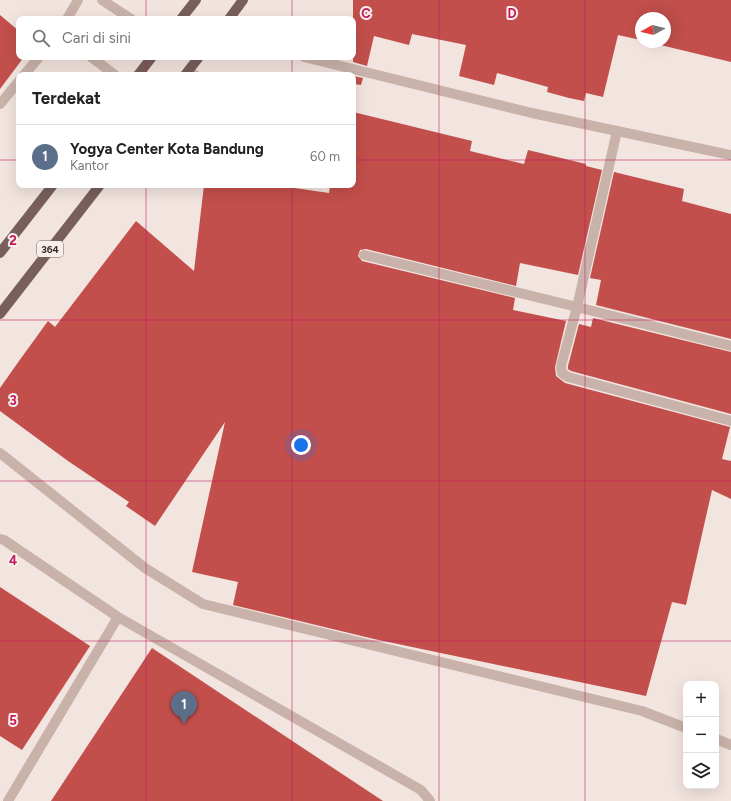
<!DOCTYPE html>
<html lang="id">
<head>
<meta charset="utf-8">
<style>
  :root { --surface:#fff; --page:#f6f6f6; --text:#222; --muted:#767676; --line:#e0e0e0; --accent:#20574f }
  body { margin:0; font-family:Figtree,sans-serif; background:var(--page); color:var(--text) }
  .controls { position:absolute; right:12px; bottom:12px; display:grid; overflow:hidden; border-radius:8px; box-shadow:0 4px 16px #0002 }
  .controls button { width:36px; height:36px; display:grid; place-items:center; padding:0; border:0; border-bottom:1px solid var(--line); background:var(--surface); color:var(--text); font:20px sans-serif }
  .compass { position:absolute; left:635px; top:12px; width:36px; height:36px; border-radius:50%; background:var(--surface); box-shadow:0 4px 16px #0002; rotate:262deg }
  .you { position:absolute; left:301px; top:445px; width:14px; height:14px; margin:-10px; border:3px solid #fff; border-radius:50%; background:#1a73e8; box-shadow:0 0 0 6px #1a73e833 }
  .badge { display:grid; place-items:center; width:26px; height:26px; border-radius:50%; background:var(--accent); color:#fff; font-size:13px; font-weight:700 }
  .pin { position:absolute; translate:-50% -33px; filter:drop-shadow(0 1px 2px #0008) }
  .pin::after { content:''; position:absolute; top:21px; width:14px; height:12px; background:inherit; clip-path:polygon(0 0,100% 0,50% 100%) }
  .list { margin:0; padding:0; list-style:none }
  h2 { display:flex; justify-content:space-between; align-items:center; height:52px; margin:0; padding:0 16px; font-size:17px }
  h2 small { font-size:13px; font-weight:400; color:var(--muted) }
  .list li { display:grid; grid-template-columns:26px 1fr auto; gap:12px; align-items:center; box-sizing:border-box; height:64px; padding:0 16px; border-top:1px solid var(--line) }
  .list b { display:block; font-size:15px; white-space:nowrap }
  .list p { margin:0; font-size:13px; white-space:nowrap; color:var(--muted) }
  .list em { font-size:13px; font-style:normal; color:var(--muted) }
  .icon { flex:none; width:22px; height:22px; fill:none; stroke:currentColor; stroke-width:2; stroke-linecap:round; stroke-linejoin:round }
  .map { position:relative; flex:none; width:731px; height:801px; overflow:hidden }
  .search { position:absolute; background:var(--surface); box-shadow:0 4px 16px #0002; left:16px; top:16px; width:340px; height:44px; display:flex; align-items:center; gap:10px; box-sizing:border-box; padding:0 14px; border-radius:8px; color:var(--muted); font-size:15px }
  .panel { position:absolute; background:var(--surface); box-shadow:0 4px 16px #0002; left:16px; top:72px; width:340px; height:116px; border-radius:8px }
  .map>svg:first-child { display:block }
  .building { fill:#c24f4c }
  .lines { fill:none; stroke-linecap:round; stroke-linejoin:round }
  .service { stroke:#c9b2aa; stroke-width:10 }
  .minor { stroke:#c9b2aa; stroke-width:10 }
  .primary { stroke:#785f5b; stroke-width:10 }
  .grid { fill:none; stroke:#c2185b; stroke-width:1; stroke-opacity:0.55 }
  .labels { text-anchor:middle; stroke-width:4; stroke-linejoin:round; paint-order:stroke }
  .shield { fill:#f9efea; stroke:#716663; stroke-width:1 }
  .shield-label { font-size:10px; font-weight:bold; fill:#372b29 }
  .grid-label { font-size:13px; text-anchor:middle; font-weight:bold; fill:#c2185b; stroke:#f9efea; stroke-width:4; stroke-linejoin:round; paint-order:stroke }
</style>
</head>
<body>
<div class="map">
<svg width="731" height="801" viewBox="0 0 731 801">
  <rect width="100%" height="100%" fill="#f2e4de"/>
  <!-- building -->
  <g class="building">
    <path d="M 353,0 L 731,0 L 731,62 L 648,42 L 665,42 L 665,18 L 641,18 L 641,40 L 618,35 L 603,97 L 586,93 L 584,101 L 569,98 L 547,92 L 548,87 L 497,73 L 494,85 L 459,76 L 466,45 L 412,34 L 409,45 L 374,36 L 367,66 L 353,62 Z"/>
    <path d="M 0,15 L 19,31 L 19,57 L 24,57 L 0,89 Z"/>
    <path d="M 353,76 L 363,78 L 361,85 L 353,84 Z"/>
    <path d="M 353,112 L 472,141 L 470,151 L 524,164 L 528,150 L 586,164 L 586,166 L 602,170 L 578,275 L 520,263 L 516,286 L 366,249 L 360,250 L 358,256 L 362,261 L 515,298 L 513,310 L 566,321 L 555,367 L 556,376 L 565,383 L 730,427 L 722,459 L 731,461 L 731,499 L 712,490 L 686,605 L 672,602 L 646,696 L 374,639 L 233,605 L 238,582 L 192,572 L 225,422 L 155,526 L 126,506 L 129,502 L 68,461 L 0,411 L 0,388 L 19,361 L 48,321 L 55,327 L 136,221 L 194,271 L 204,185 L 274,185 L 329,193 L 330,185 L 353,185 Z"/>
    <path d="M 614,172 L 684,189 L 682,201 L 731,214 L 731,339 L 596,305 L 601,280 L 590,278 Z"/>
    <path d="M 593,318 L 731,352 L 731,414 L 571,371 L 568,369 L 568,366 L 579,324 L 591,327 Z"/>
    <path d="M 0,587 L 90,646 L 22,750 L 0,736 Z"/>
    <path d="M 152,648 L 383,801 L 51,801 Z"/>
  </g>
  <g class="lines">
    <!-- service -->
    <g class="service">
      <path d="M 188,72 L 195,75"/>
      <path d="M 0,539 L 4,540 L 118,617 L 421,790 L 430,801"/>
      <path d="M 8,801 L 118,617"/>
    </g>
    <!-- minor -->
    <g class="minor">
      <path d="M 102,0 L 131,19"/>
      <path d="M 67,19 L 78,0"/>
      <path d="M 91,57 L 115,75"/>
      <path d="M 304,57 L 532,113 L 731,155"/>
      <path d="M 24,75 L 39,57"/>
      <path d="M 0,104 L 19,81"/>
      <path d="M 617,131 L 577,307 L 561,366 L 562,373 L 568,377 L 731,421"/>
      <path d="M 364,255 L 577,307 L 731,346"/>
      <path d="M 0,453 L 145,568 L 203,604 L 642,711 L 686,728"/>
      <path d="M 716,739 L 731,745"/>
    </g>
    <!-- primary -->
    <g class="primary">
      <path d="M 181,19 L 196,0"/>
      <path d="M 229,19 L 243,0"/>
      <path d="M 138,75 L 152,57"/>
      <path d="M 185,75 L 199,57"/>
      <path d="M 0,253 L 53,185"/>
      <path d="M 0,314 L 100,185"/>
    </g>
  </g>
  <!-- grid -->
  <path class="grid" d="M 146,0 L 146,19M 292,0 L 292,19M 439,0 L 439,801M 585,0 L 585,801M 146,57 L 146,75M 292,57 L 292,75M 0,160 L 19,160M 353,160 L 731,160M 146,185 L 146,801M 292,185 L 292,801M 0,320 L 731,320M 0,481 L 731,481M 0,641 L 731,641"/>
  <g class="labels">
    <!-- shield labels -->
    <rect class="shield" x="37" y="241" width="26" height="16" rx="3"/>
    <g class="shield-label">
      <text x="50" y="253">364</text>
    </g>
  </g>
  <g class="grid-label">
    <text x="366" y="18">C</text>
    <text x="512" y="18">D</text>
    <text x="13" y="245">2</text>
    <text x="13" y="405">3</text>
    <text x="13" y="565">4</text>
    <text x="13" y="725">5</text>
  </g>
</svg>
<div class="controls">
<button>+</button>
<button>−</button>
<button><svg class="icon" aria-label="layers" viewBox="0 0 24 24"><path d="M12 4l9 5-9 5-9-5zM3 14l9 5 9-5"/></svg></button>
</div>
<svg class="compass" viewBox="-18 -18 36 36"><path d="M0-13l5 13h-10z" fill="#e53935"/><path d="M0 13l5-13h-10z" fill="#767676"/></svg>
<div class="you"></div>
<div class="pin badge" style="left:184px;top:724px;background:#5c6f8a">1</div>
<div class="search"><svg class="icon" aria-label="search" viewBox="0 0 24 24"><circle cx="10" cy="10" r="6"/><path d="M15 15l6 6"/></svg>Cari di sini</div>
<section class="panel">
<h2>Terdekat<small></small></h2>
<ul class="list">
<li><span class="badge" style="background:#5c6f8a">1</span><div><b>Yogya Center Kota Bandung</b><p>Kantor</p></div><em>60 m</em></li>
</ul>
</section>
</div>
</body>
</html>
